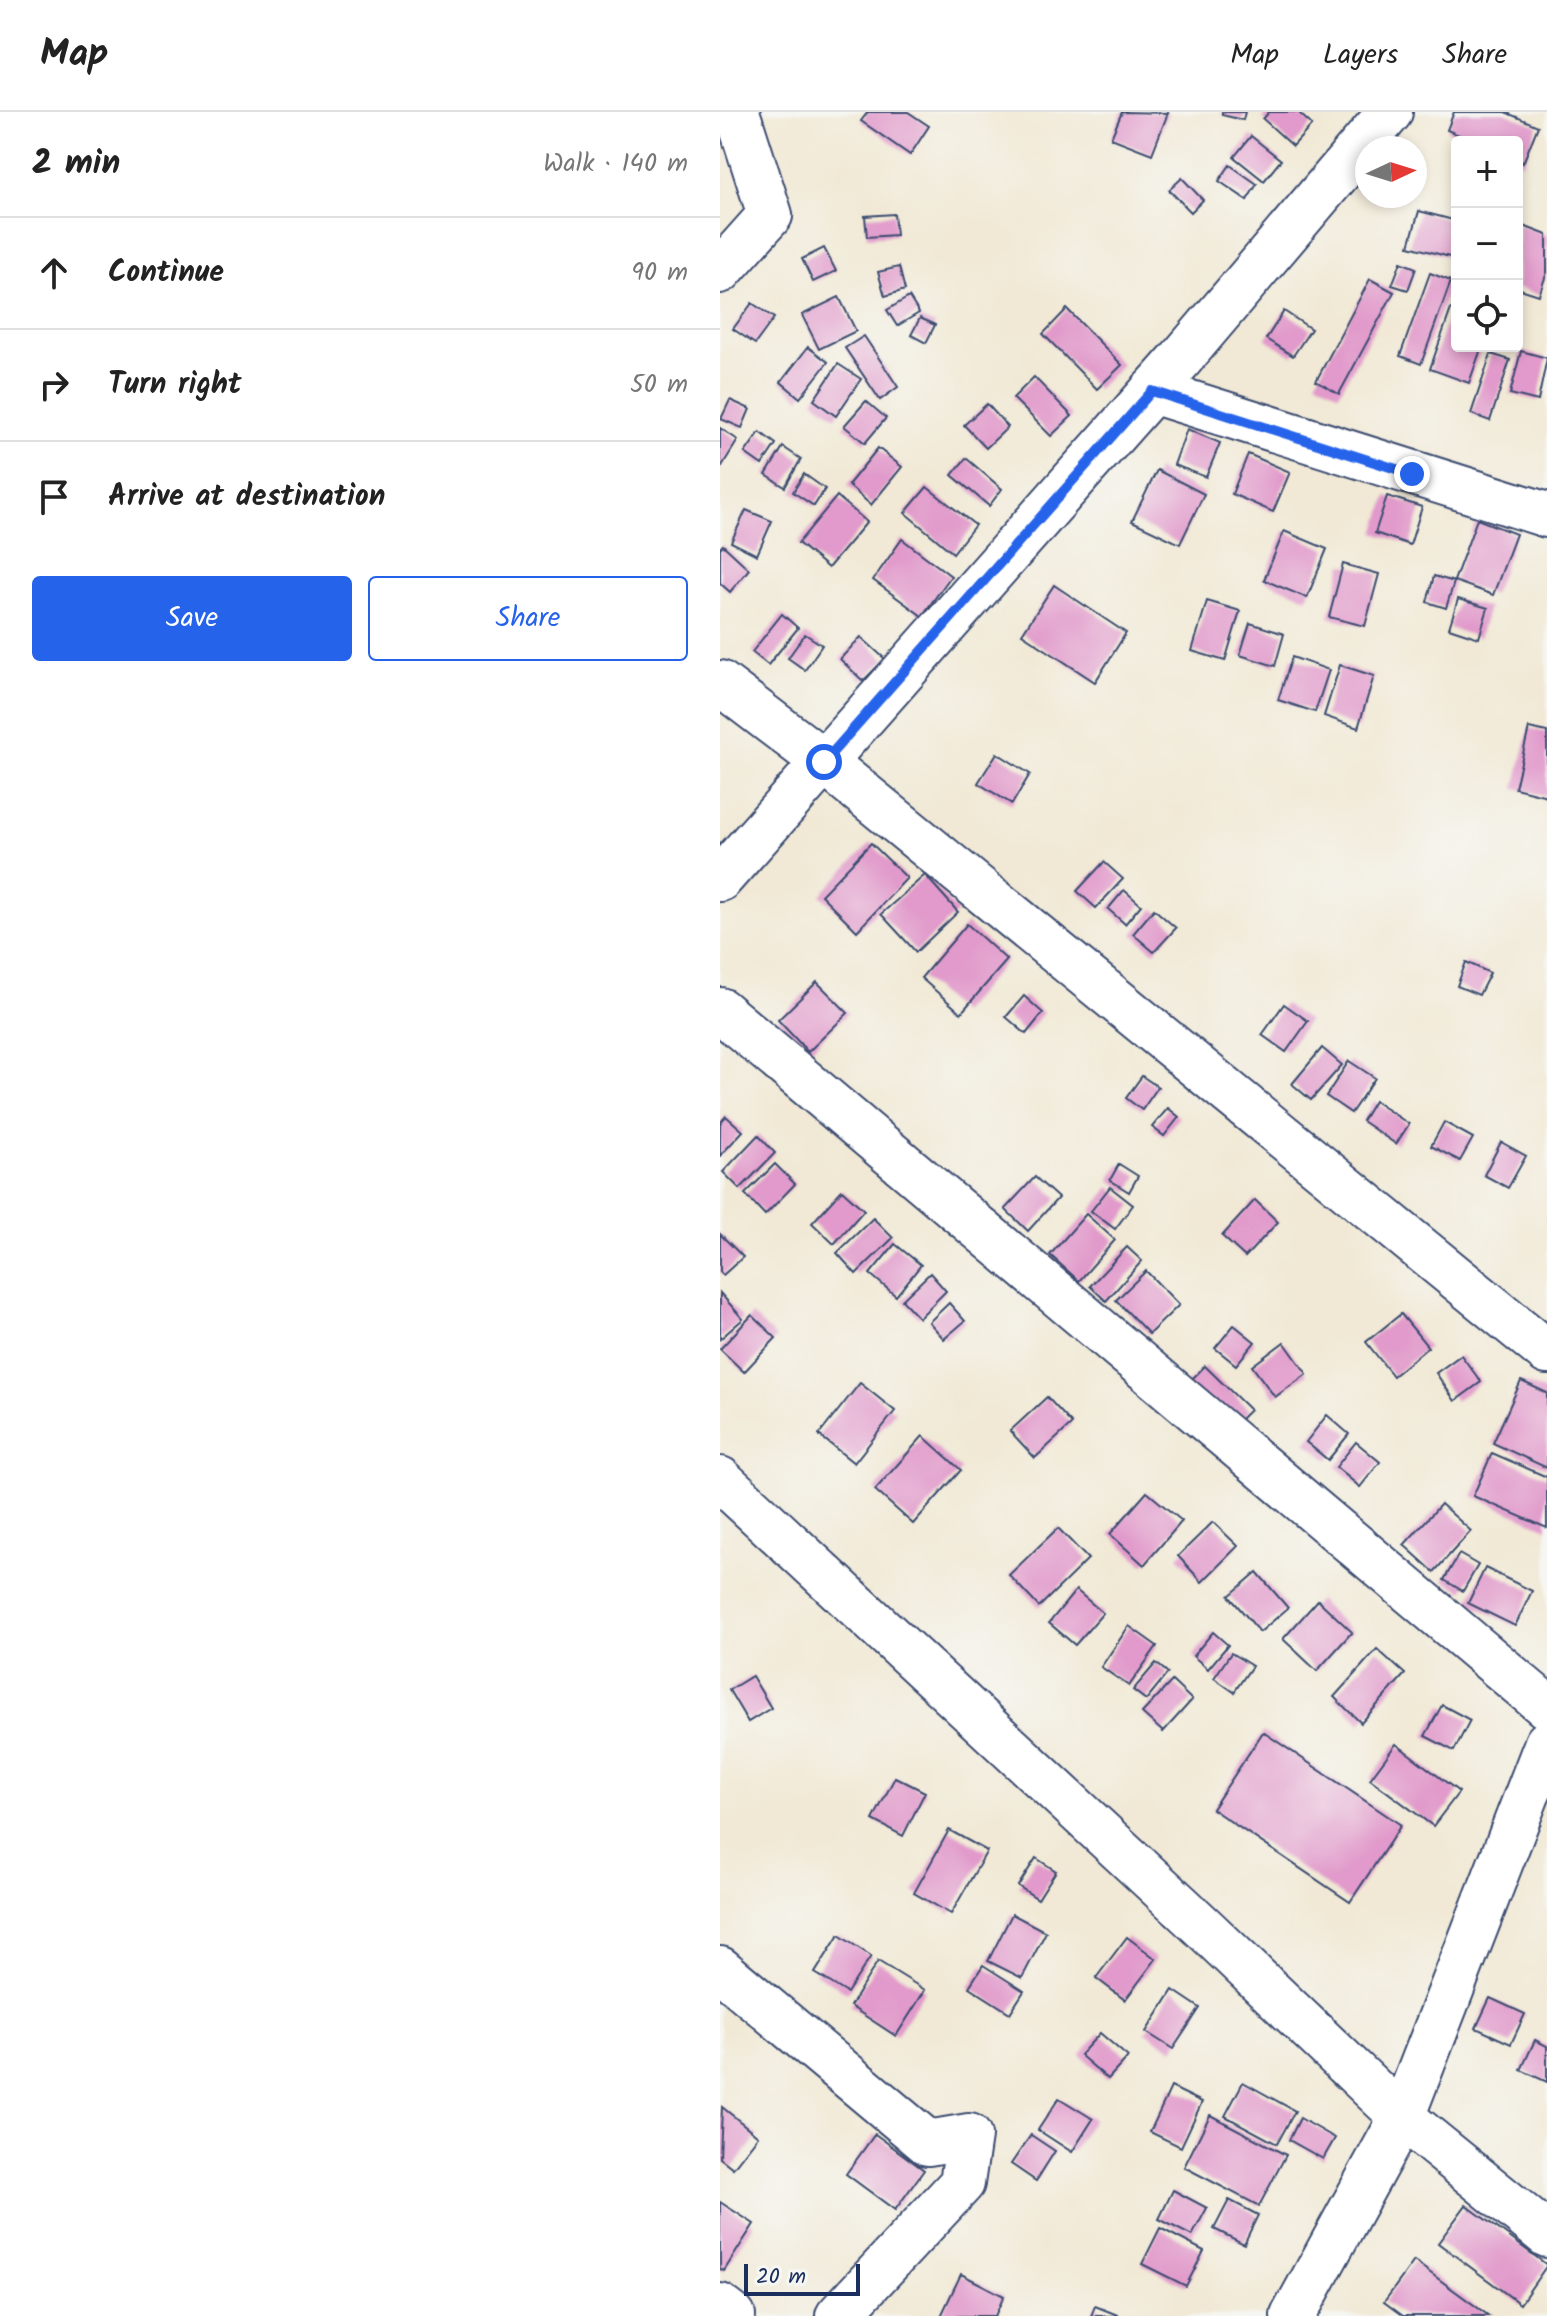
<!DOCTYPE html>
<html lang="en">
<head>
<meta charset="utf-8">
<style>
  :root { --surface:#fff; --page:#f2f2f2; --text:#222; --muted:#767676; --line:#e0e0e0; --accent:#2563eb }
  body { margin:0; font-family:Kalam,sans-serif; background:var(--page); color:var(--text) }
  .controls { position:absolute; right:24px; top:24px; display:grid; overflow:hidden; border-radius:8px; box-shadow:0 4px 12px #0003 }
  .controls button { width:72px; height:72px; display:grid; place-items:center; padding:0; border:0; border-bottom:2px solid var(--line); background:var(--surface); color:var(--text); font:40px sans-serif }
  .compass { position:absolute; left:635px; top:24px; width:72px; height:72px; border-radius:50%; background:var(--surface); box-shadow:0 4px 12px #0003; rotate:86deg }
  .scale { position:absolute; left:24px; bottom:20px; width:116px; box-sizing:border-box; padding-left:8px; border:4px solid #1b2f5e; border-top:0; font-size:22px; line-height:28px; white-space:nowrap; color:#1b2f5e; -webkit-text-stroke:6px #f6f6f2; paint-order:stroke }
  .stop { position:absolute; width:24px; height:24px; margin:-18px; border:6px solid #2563eb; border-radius:50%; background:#fff }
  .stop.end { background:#2563eb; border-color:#fff; box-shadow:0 2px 8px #0008 }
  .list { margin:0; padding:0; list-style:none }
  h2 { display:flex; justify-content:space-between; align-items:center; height:104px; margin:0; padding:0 32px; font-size:34px }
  h2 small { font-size:26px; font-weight:400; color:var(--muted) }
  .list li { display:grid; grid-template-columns:52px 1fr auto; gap:24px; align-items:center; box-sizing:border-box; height:112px; padding:0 32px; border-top:2px solid var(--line) }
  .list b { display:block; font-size:30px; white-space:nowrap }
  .list em { font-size:26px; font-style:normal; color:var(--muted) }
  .actions { display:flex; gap:16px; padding:24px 32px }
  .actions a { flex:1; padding:18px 0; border:2px solid var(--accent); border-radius:8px; text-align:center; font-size:28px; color:var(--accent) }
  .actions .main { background:var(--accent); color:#fff }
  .icon { flex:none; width:44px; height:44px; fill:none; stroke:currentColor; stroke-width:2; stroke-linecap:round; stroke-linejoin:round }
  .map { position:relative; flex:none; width:827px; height:2204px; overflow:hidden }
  header { display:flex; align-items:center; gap:48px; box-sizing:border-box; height:112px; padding:0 40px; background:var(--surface); border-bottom:2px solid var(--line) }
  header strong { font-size:38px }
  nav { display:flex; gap:44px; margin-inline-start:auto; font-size:28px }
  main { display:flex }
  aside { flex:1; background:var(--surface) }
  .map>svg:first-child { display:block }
  .building { fill:#e19acb }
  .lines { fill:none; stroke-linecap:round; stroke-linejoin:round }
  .minor-casing { stroke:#3b4b70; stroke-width:48 }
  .minor { stroke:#fff; stroke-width:44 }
  .route { stroke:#2563eb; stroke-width:10 }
</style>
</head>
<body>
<header>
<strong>Map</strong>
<nav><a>Map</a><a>Layers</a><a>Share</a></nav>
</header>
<main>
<aside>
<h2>2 min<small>Walk · 140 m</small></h2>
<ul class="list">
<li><svg class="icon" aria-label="ahead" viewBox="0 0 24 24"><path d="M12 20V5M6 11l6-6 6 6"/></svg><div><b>Continue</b></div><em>90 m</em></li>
<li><svg class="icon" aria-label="right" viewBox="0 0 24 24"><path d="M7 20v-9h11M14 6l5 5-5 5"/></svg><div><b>Turn right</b></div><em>50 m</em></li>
<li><svg class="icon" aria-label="arrive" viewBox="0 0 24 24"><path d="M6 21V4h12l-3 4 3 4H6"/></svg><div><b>Arrive at destination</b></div></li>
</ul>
<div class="actions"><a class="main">Save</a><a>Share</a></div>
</aside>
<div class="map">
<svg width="827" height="2204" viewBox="0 0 827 2204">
  <rect width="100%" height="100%" fill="#f6f6f2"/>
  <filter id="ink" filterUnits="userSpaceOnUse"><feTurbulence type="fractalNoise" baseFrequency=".0125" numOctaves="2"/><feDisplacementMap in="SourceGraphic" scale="16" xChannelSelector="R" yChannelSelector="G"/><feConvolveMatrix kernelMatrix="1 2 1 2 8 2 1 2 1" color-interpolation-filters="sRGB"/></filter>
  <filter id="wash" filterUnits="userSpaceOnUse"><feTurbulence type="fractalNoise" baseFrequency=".006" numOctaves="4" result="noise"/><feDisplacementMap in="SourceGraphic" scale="32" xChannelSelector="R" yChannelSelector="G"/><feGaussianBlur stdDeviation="1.8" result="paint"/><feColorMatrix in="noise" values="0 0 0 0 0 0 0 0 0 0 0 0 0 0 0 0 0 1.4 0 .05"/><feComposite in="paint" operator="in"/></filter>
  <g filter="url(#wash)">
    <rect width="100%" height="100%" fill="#f1e9d5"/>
    <g id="blocks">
      <!-- building -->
      <g class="building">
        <path d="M 148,0 L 188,0 L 209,14 L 190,43 L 141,9 Z"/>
        <path d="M 402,0 L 448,1 L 432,42 L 391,26 Z"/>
        <path d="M 502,0 L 525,0 L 523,8 L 502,3 Z"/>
        <path d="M 549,0 L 578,0 L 592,13 L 573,34 L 543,7 Z"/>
        <path d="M 734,0 L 785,0 L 818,14 L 803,51 L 797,48 L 797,30 L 755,30 L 727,18 Z"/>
        <path d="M 531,24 L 561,48 L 544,69 L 514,45 Z"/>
        <path d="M 510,53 L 537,72 L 527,88 L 499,69 Z"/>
        <path d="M 462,66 L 483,88 L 471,100 L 449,78 Z"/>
        <path d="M 699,99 L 737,109 L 737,147 L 689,134 Z"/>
        <path d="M 174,102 L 176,123 L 147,125 L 145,104 Z"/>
        <path d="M 798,112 L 827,123 L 827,160 L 819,183 L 797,176 Z"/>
        <path d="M 104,136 L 116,159 L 93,170 L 82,147 Z"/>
        <path d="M 681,150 L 696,156 L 688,178 L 672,173 Z"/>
        <path d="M 179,155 L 185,178 L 165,184 L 158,160 Z"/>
        <path d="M 710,161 L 731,169 L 701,252 L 680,244 Z"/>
        <path d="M 650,167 L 674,180 L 619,282 L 596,269 Z"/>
        <path d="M 119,185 L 136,219 L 99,237 L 82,203 Z"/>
        <path d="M 189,185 L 199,201 L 177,214 L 167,198 Z"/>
        <path d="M 32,191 L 54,206 L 35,232 L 13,217 Z"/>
        <path d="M 347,197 L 402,253 L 377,277 L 323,222 Z"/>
        <path d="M 731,197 L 737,199 L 737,234 L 762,234 L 749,271 L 710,257 Z"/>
        <path d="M 564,199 L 591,217 L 573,244 L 546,227 Z"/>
        <path d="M 200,206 L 215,213 L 206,231 L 191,223 Z"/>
        <path d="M 144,224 L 178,275 L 160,288 L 125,236 Z"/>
        <path d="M 88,235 L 108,250 L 80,286 L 61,270 Z"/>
        <path d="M 801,239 L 827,246 L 818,289 L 790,282 Z"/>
        <path d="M 771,242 L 790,248 L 770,309 L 751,302 Z"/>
        <path d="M 118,252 L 141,267 L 116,304 L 94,288 Z"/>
        <path d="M 314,265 L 352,304 L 331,324 L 293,286 Z"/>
        <path d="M 10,288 L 30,297 L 22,316 L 1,307 Z"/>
        <path d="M 146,289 L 166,306 L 145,331 L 124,314 Z"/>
        <path d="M 267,292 L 288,315 L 266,336 L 244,313 Z"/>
        <path d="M 0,316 L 18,328 L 0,357 Z"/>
        <path d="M 467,317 L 500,331 L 486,365 L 454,353 Z"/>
        <path d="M 40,320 L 56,332 L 42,353 L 25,341 Z"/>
        <path d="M 63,335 L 81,347 L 65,375 L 46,363 Z"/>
        <path d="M 158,336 L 182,355 L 151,393 L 128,373 Z"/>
        <path d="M 528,342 L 570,360 L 553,400 L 512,382 Z"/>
        <path d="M 246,346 L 282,377 L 269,394 L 232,363 Z"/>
        <path d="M 437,358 L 484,382 L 460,432 L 412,409 Z"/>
        <path d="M 84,362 L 105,377 L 94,394 L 73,380 Z"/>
        <path d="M 207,375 L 255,413 L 233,441 L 185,401 Z"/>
        <path d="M 117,384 L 147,410 L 108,456 L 78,431 Z"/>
        <path d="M 667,384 L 702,395 L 690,433 L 655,421 Z"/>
        <path d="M 26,398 L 52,409 L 37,443 L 11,430 Z"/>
        <path d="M 757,407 L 796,422 L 773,483 L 734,469 Z"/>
        <path d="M 564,419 L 607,437 L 587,486 L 544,468 Z"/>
        <path d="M 182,427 L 231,464 L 202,504 L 153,468 Z"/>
        <path d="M 3,433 L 29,457 L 10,480 L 0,471 L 0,436 Z"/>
        <path d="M 623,452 L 659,462 L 645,514 L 609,505 Z"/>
        <path d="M 714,464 L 734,470 L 726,496 L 707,490 Z"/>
        <path d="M 334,473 L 406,521 L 375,570 L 302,522 Z"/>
        <path d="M 738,487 L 768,496 L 759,526 L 729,516 Z"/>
        <path d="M 487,489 L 520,499 L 505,549 L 472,539 Z"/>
        <path d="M 62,502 L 78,516 L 48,553 L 32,540 Z"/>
        <path d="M 530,511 L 564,522 L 555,554 L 520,543 Z"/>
        <path d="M 85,522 L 102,533 L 85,558 L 68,546 Z"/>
        <path d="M 141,525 L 165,547 L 143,569 L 120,547 Z"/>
        <path d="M 572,545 L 609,558 L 595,600 L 558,588 Z"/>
        <path d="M 620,553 L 654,564 L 638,616 L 604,604 Z"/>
        <path d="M 809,616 L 827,620 L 827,684 L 795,676 Z"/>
        <path d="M 277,641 L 310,662 L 292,692 L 258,671 Z"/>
        <path d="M 151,731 L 187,766 L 137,819 L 101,783 Z"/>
        <path d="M 384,750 L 403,767 L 376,796 L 357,779 Z"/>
        <path d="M 205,763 L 238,800 L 196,840 L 161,802 Z"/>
        <path d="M 404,778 L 421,793 L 405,812 L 388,797 Z"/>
        <path d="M 434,797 L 456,816 L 434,840 L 413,822 Z"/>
        <path d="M 247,812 L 287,848 L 241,901 L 201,866 Z"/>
        <path d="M 746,850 L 770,861 L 759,883 L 737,874 Z"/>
        <path d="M 97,870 L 128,901 L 88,940 L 58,908 Z"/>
        <path d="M 304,884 L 323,901 L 306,922 L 286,905 Z"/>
        <path d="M 564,892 L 588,909 L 566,940 L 542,923 Z"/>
        <path d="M 602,936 L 622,953 L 591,988 L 572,972 Z"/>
        <path d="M 629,949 L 655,966 L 631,1001 L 606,984 Z"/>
        <path d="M 422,964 L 438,975 L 422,998 L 406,986 Z"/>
        <path d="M 654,989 L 689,1012 L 676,1032 L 642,1009 Z"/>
        <path d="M 448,996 L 459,1005 L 444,1024 L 432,1015 Z"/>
        <path d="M 6,1004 L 23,1019 L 0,1044 L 0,1011 Z"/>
        <path d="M 724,1010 L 753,1026 L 740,1049 L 711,1034 Z"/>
        <path d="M 38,1023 L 55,1041 L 20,1077 L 3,1060 Z"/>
        <path d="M 781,1030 L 806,1044 L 788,1076 L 764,1063 Z"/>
        <path d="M 55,1052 L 75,1072 L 45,1103 L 25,1082 Z"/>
        <path d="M 399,1052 L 418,1064 L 409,1080 L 390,1068 Z"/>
        <path d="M 315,1065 L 338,1086 L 308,1119 L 285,1097 Z"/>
        <path d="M 390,1075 L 413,1093 L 395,1117 L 371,1099 Z"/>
        <path d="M 122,1078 L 144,1098 L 114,1132 L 92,1111 Z"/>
        <path d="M 535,1088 L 558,1110 L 525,1145 L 502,1124 Z"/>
        <path d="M 366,1102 L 395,1128 L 359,1169 L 330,1143 Z"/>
        <path d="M 153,1106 L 173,1126 L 136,1162 L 117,1141 Z"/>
        <path d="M 0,1122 L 23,1145 L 3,1163 L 0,1160 Z"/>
        <path d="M 175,1132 L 201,1153 L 176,1184 L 150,1162 Z"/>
        <path d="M 407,1135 L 422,1149 L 386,1189 L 370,1174 Z"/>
        <path d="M 426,1159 L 459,1193 L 429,1222 L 396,1188 Z"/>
        <path d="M 210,1161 L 226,1179 L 199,1206 L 182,1188 Z"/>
        <path d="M 0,1181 L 23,1207 L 0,1227 Z"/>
        <path d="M 229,1191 L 245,1209 L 224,1227 L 209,1210 Z"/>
        <path d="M 681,1202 L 708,1235 L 673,1264 L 646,1230 Z"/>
        <path d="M 32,1203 L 56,1226 L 24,1260 L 0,1237 Z"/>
        <path d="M 514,1213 L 535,1230 L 516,1253 L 495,1236 Z"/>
        <path d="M 564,1230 L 587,1262 L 555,1285 L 532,1254 Z"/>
        <path d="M 741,1243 L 761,1270 L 735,1289 L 716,1261 Z"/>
        <path d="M 485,1254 L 530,1298 L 508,1320 L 463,1276 Z"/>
        <path d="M 801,1269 L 827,1281 L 827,1356 L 773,1331 Z"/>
        <path d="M 140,1271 L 175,1299 L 134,1351 L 99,1323 Z"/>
        <path d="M 327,1285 L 352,1312 L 315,1346 L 290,1319 Z"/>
        <path d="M 607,1303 L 629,1322 L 608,1348 L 586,1330 Z"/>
        <path d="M 203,1324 L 241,1358 L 193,1412 L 155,1378 Z"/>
        <path d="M 636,1330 L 660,1350 L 640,1375 L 616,1355 Z"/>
        <path d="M 772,1341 L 827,1365 L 827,1416 L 753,1384 Z"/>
        <path d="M 427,1380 L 462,1409 L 424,1453 L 390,1422 Z"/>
        <path d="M 721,1392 L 751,1419 L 714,1460 L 684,1433 Z"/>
        <path d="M 493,1410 L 518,1434 L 482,1470 L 458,1444 Z"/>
        <path d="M 338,1416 L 368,1447 L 319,1495 L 289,1463 Z"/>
        <path d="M 739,1442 L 758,1453 L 743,1479 L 724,1468 Z"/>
        <path d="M 765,1456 L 812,1479 L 795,1514 L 748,1491 Z"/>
        <path d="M 537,1460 L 568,1496 L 540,1520 L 509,1484 Z"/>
        <path d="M 356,1478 L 383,1501 L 355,1533 L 329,1511 Z"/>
        <path d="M 598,1488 L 632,1520 L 597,1559 L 563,1527 Z"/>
        <path d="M 409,1514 L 437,1534 L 409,1574 L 381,1555 Z"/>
        <path d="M 493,1520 L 508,1533 L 488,1557 L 473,1544 Z"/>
        <path d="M 657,1537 L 685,1562 L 641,1611 L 614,1585 Z"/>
        <path d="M 511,1541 L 532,1554 L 514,1580 L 494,1566 Z"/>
        <path d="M 436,1551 L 448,1561 L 426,1588 L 413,1578 Z"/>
        <path d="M 32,1564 L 51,1596 L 28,1610 L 9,1578 Z"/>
        <path d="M 452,1569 L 472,1588 L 443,1620 L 422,1601 Z"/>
        <path d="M 722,1593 L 750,1608 L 734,1639 L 705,1624 Z"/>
        <path d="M 543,1620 L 681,1713 L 630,1790 L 492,1697 Z"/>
        <path d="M 676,1632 L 739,1680 L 713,1714 L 650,1667 Z"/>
        <path d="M 175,1665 L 205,1680 L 183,1724 L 153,1708 Z"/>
        <path d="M 229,1718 L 267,1739 L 231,1802 L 194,1781 Z"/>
        <path d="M 316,1746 L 336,1759 L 318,1787 L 298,1774 Z"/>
        <path d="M 292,1802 L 326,1820 L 302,1866 L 268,1849 Z"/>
        <path d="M 119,1823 L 151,1844 L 127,1881 L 95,1861 Z"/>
        <path d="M 407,1825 L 436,1847 L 405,1888 L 376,1866 Z"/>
        <path d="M 158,1849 L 205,1878 L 176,1924 L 130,1894 Z"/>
        <path d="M 263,1853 L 304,1879 L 290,1901 L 249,1875 Z"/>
        <path d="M 453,1878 L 480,1896 L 453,1937 L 426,1920 Z"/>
        <path d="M 770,1886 L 805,1902 L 791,1932 L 756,1916 Z"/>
        <path d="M 380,1921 L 408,1945 L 388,1967 L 360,1943 Z"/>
        <path d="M 815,1928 L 827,1934 L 827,1970 L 801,1958 Z"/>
        <path d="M 523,1970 L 575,1999 L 557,2032 L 505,2004 Z"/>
        <path d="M 451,1975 L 482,1990 L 461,2035 L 430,2020 Z"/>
        <path d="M 339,1986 L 373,2007 L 352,2040 L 318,2018 Z"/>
        <path d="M 2,1995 L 38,2024 L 13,2056 L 0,2046 Z"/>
        <path d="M 490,2003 L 566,2043 L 539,2094 L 464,2055 Z"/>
        <path d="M 580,2006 L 615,2026 L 603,2047 L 569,2028 Z"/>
        <path d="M 155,2022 L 204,2058 L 175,2098 L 126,2062 Z"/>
        <path d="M 311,2023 L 335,2039 L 316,2069 L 291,2052 Z"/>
        <path d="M 453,2078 L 487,2096 L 472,2124 L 439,2107 Z"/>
        <path d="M 509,2088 L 538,2103 L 524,2132 L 494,2117 Z"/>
        <path d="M 0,2090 L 34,2112 L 4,2159 L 0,2157 Z"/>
        <path d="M 746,2093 L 827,2153 L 800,2192 L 718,2131 Z"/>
        <path d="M 440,2116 L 484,2139 L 466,2174 L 422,2152 Z"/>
        <path d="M 694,2149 L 769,2204 L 683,2204 L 664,2190 Z"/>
        <path d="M 241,2162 L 284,2184 L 275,2204 L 221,2204 Z"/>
        <path d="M 375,2194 L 400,2204 L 371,2204 Z"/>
      </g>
    </g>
  </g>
  <g filter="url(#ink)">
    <use href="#blocks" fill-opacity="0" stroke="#3b4b70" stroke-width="2"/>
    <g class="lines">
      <defs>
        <g id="minor">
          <path d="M 0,159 L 50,103 L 17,0"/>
          <path d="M 432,279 L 827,403"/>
          <path d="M 0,571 L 104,650 L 827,1240"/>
          <path d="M 0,767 L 459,249 L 670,0"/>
          <path d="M 0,898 L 827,1595"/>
          <path d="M 0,1367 L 484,1816 L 682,2005 L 827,2123"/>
          <path d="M 0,1857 L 208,2031 L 249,2024 L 242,2071 L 118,2204"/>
          <path d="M 0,2194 L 13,2204"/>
          <path d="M 573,2204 L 682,2005 L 827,1631"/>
        </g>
      </defs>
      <!-- minor casing -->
      <use href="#minor" class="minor-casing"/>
      <!-- minor -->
      <use href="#minor" class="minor"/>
    </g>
  </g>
  <g class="lines" filter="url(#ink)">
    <!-- route -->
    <path class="route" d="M 104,650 L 432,279 L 692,362"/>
  </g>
</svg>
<div class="controls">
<button>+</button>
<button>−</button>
<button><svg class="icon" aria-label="locate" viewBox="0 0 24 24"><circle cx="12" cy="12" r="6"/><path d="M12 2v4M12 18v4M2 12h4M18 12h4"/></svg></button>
</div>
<svg class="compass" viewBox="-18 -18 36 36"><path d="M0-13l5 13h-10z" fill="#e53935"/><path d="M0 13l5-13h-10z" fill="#767676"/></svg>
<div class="scale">20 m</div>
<div class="stop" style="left:104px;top:650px"></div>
<div class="stop end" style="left:692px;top:362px"></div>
</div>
</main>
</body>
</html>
